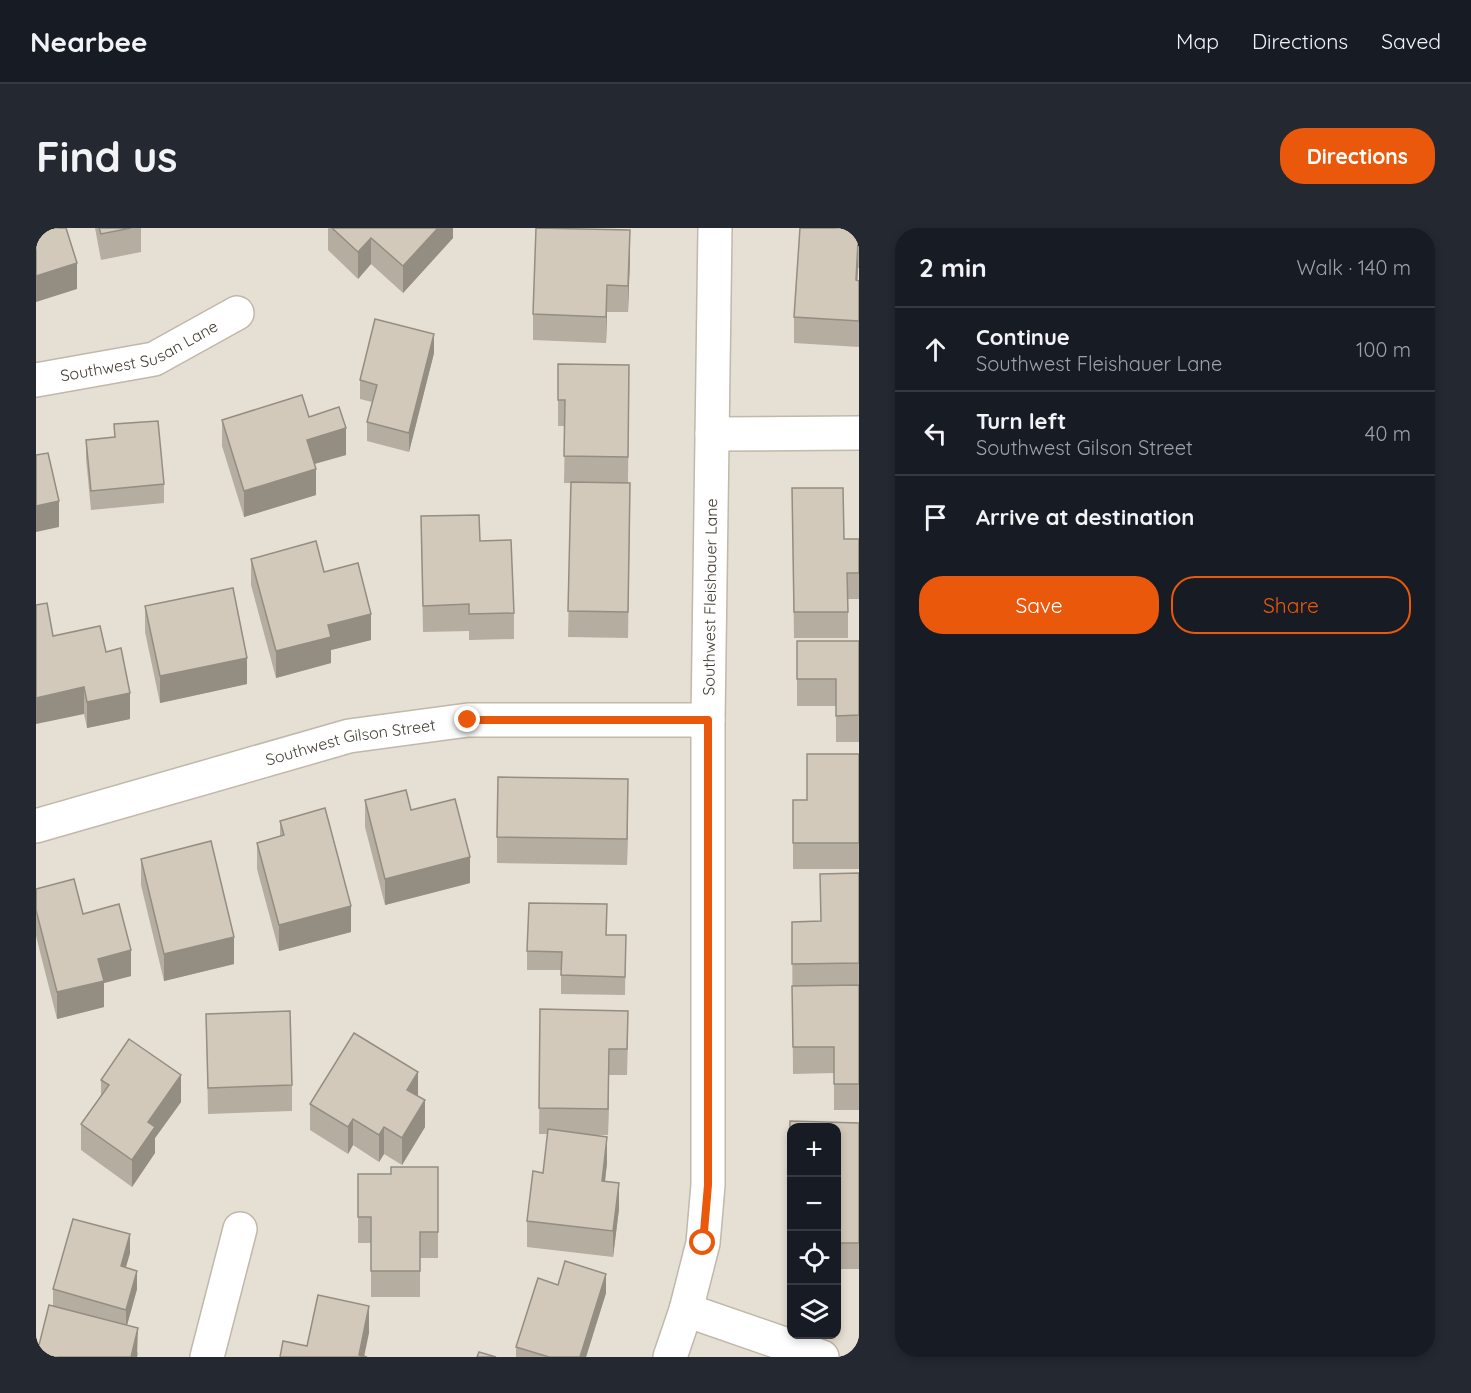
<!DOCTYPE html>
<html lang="en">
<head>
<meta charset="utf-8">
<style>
  :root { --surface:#171b24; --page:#242831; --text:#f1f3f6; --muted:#9ea1a6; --line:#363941; --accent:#ea580c }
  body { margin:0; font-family:Quicksand,sans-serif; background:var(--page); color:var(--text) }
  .controls { position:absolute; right:18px; bottom:18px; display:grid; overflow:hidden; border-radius:12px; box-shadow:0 3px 9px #0003 }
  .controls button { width:54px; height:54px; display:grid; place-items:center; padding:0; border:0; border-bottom:2px solid var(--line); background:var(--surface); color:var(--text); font:30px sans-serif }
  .stop { position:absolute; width:18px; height:18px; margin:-14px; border:4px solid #ea580c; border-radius:50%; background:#fff }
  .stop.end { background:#ea580c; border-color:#fff; box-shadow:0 2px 6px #0008 }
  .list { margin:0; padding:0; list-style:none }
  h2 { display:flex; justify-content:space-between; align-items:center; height:78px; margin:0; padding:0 24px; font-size:26px }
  h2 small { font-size:20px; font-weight:400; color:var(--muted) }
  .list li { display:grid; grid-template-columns:39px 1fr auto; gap:18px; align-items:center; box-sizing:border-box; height:84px; padding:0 24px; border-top:2px solid var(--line) }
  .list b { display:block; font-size:22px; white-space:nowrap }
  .list p { margin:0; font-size:20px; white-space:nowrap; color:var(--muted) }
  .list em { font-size:20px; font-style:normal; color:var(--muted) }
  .actions { display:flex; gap:12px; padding:18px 24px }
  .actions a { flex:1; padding:14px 0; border:2px solid var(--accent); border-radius:24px; text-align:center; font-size:21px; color:var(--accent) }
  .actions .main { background:var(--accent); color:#fff }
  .icon { flex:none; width:33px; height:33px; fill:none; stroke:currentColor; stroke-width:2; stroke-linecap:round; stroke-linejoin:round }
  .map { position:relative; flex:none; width:823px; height:1129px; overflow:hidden; border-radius:24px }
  header { display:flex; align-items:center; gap:36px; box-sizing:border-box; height:84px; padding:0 30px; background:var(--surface); border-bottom:2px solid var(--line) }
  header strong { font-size:28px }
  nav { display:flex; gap:33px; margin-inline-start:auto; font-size:21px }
  .intro { display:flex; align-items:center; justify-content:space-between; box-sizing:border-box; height:144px; padding:0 36px }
  h1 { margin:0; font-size:42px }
  .button { padding:15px 27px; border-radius:24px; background:var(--accent); color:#fff; font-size:21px; font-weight:700 }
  main { display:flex; gap:36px; padding:0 36px }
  aside { flex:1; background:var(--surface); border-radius:24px; box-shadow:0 3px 9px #0003 }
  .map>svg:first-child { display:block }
  .residential { fill:#e6dfd3; fill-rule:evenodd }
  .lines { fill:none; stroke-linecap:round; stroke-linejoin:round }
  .minor-casing { stroke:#c0b8aa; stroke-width:36 }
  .minor { stroke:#fff; stroke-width:33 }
  .wall { fill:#b5ada0 }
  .shaded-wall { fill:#948d82 }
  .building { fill:#d3c9ba; stroke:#948d82; stroke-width:1.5 }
  .route { stroke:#ea580c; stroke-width:8 }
  .labels { text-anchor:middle; stroke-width:4.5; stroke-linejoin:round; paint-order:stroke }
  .street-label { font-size:16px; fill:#443e34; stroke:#fff }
</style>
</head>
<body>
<header>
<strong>Nearbee</strong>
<nav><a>Map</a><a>Directions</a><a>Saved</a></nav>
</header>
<div class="intro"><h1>Find us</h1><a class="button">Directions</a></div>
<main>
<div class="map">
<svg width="823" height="1129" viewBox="0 0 823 1129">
  <rect width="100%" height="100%" fill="#f2eee5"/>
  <!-- residential -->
  <path class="residential" d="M 0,0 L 823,0 L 823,1129 L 0,1129 ZM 756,900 L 800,900 L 800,1106 L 756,1106 Z"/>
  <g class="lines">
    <defs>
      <g id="minor">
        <path id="s1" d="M 0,152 L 118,131 L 201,85"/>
        <path d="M 676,206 L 823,205"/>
        <path id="s2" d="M 0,598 L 313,508 L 432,492 L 672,492"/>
        <path d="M 650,1082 L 786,1129"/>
        <path d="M 171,1129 L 204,1001"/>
        <path id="s3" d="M 634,1129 L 650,1082 L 667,1015 L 672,957 L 672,492 L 679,0"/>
      </g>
    </defs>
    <!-- minor casing -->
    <use href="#minor" class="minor-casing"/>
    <!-- minor -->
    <use href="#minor" class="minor"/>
  </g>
  <!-- wall -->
  <g class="wall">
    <path d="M 59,0 L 107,0 L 105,0 L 105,24 L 65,32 Z"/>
    <path d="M 292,0 L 417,0 L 417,10 L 367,65 L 335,36 L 322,51 L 292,22 Z"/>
    <path d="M 823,0 L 823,40 L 822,40 L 821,53 L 823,53 L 823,119 L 758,115 L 758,89 Z"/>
    <path d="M 594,28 L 592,84 L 571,84 L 570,115 L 497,112 L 497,86 Z"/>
    <path d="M 398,125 L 373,224 L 331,213 L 331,194 L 336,174 L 324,171 L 324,152 Z"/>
    <path d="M 522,136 L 593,137 L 592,255 L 594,281 L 592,410 L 532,409 L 535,255 L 528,255 L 529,198 L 522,198 Z"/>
    <path d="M 273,189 L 310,227 L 278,236 L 280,267 L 208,289 L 186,218 L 186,192 Z"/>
    <path d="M 78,196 L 128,256 L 128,275 L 55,282 L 50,230 L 50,212 L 78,209 Z"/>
    <path d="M 756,260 L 808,311 L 823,311 L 823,371 L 812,371 L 812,410 L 758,410 Z"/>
    <path d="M 385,288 L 444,313 L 478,385 L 478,411 L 433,412 L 433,403 L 387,404 Z"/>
    <path d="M 215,331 L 288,344 L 335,412 L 295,422 L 295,435 L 240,450 L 215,357 Z"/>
    <path d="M 109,378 L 211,456 L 124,475 L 109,404 Z"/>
    <path d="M 17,408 L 70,424 L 94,491 L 51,500 L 48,486 Z"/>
    <path d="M 761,413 L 823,413 L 823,514 L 800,514 L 800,478 L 761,478 Z"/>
    <path d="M 823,526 L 823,641 L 757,641 L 757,572 L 771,572 Z"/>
    <path d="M 329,572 L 375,582 L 434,655 L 349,677 L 329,599 Z"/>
    <path d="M 592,577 L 591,637 L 461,635 L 461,609 Z"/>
    <path d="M 244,593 L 315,704 L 243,723 L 221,641 L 221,615 L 244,608 Z"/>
    <path d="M 105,631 L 198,736 L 128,753 L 105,657 Z"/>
    <path d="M 823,645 L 823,882 L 798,882 L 798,845 L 757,846 L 756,694 L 784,693 Z"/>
    <path d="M 0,661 L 47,686 L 95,748 L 68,755 L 68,779 L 21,791 L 0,708 Z"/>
    <path d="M 590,707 L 589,767 L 525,766 L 525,742 L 491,742 L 491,723 Z"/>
    <path d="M 504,781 L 592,809 L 591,847 L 573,847 L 572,907 L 558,907 L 571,935 L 569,953 L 583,981 L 577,1029 L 491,1019 L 491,993 L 507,945 L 512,906 L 503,906 Z"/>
    <path d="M 170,786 L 256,857 L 256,883 L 172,886 Z"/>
    <path d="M 65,852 L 145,874 L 119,910 L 119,925 L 96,959 L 45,922 L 45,896 L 65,867 Z"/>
    <path d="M 382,868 L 389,899 L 366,937 L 348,926 L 343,934 L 317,917 L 312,926 L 274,902 L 274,876 Z"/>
    <path d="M 754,893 L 823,895 L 823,1041 L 801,1041 L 801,900 L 756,900 L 756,1003 L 753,1003 Z"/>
    <path d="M 402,939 L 402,1030 L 384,1030 L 384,1069 L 335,1069 L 335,1015 L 322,1015 L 322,946 L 355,946 Z"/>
    <path d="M 94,1025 L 90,1039 L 101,1061 L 91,1097 L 102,1126 L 101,1129 L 0,1129 L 17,1078 L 17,1061 Z"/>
    <path d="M 522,1057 L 570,1065 L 550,1129 L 480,1129 L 480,1119 Z"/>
  </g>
  <!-- shaded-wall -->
  <g class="shaded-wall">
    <path d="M 402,0 L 417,0 L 417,10 L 367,65 L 367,38 Z"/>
    <path d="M 594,2 L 594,28 L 592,84 L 592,58 Z"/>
    <path d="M 335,10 L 335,36 L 322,51 L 322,24 Z"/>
    <path d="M 822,13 L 822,40 L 820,79 L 820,52 Z"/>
    <path d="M 41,35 L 41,61 L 0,74 L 0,48 Z"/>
    <path d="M 571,57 L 571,84 L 570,115 L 570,89 Z"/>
    <path d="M 398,106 L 398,125 L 373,224 L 373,205 Z"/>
    <path d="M 310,200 L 310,227 L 271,238 L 271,212 Z"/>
    <path d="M 280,241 L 280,267 L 208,289 L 208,263 Z"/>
    <path d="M 23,273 L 23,299 L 0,304 L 0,278 Z"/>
    <path d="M 335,386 L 335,412 L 295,422 L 295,435 L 240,450 L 240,423 L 292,397 Z"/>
    <path d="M 211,430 L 211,456 L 124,475 L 124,448 Z"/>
    <path d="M 48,459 L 48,486 L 0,496 L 0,470 Z"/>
    <path d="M 94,465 L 94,491 L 51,500 L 51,474 Z"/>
    <path d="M 592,551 L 592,577 L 591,637 L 591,611 Z"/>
    <path d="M 434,629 L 434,655 L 349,677 L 349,651 Z"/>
    <path d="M 315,678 L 315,704 L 243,723 L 243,697 Z"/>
    <path d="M 198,709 L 198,736 L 128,753 L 128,726 Z"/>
    <path d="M 95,722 L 95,748 L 68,755 L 68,779 L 21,791 L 21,764 L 62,731 Z"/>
    <path d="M 573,821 L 573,847 L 572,907 L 572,881 Z"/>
    <path d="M 382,844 L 382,871 L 371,862 Z"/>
    <path d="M 145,847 L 145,874 L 119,910 L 119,925 L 96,959 L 96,932 L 112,894 Z"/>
    <path d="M 389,872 L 389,899 L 366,937 L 366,910 Z"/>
    <path d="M 317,891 L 317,917 L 312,926 L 312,899 Z"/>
    <path d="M 348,899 L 348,926 L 343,934 L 343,907 Z"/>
    <path d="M 571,909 L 571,935 L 566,979 L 566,953 Z"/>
    <path d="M 583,955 L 583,981 L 577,1029 L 577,1003 Z"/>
    <path d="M 94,1006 L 94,1025 L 85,1056 L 85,1038 Z"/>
    <path d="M 101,1043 L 101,1061 L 90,1101 L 90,1082 Z"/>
    <path d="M 570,1046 L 570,1065 L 550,1129 L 544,1129 Z"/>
    <path d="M 333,1078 L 333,1105 L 328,1129 L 323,1129 Z"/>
    <path d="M 102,1100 L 101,1129 L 95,1129 Z"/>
  </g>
  <!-- building -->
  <g class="building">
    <path d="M 0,0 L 30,0 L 41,35 L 0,48 Z"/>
    <path d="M 63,0 L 95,0 L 65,6 Z"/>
    <path d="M 296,0 L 402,0 L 367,38 L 335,10 L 322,24 Z"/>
    <path d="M 500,0 L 594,2 L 592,58 L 571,57 L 570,89 L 497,86 Z"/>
    <path d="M 764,0 L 823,0 L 823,13 L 822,13 L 820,52 L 823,53 L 823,93 L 758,89 Z"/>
    <path d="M 339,91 L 398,106 L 373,205 L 331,194 L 341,157 L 324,152 Z"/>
    <path d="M 522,136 L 593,137 L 592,229 L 528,228 L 529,172 L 522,172 Z"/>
    <path d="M 266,167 L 273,189 L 303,179 L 310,200 L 271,212 L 280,241 L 208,263 L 186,192 Z"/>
    <path d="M 122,193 L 128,256 L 55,263 L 50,212 L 79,209 L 78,196 Z"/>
    <path d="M 12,225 L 23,273 L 0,278 L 0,227 Z"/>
    <path d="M 535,254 L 594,255 L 592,384 L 532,383 Z"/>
    <path d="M 756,260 L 807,260 L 808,311 L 823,311 L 823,345 L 811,345 L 812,384 L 758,384 Z"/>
    <path d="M 443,287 L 444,313 L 475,312 L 478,385 L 433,386 L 433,376 L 387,378 L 385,288 Z"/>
    <path d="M 280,313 L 288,344 L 322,335 L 335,386 L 292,397 L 295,409 L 240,423 L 215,331 Z"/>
    <path d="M 197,360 L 211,430 L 124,448 L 109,378 Z"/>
    <path d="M 11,375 L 17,408 L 64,398 L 70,424 L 85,420 L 94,465 L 51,474 L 48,459 L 0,470 L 0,377 Z"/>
    <path d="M 761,413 L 823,413 L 823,487 L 800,488 L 800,451 L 761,451 Z"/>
    <path d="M 771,526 L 823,526 L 823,615 L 757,615 L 757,572 L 771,572 Z"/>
    <path d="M 462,549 L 592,551 L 591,611 L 461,609 Z"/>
    <path d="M 370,562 L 375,582 L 419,571 L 434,629 L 349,651 L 329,572 Z"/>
    <path d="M 289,580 L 315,678 L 243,697 L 221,615 L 248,607 L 244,593 Z"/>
    <path d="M 175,613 L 198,709 L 128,726 L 105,631 Z"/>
    <path d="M 823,645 L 823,735 L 756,736 L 756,694 L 785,693 L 784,646 Z"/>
    <path d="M 38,651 L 47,686 L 83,676 L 95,722 L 62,731 L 68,753 L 21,764 L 0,682 L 0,661 Z"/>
    <path d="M 493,675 L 571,676 L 570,707 L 590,707 L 589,749 L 525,747 L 526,724 L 491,723 Z"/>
    <path d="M 823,757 L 823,856 L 798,856 L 798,819 L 757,819 L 756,758 Z"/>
    <path d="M 504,781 L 592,783 L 591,821 L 573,821 L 572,881 L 503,880 Z"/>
    <path d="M 254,783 L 256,857 L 172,860 L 170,786 Z"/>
    <path d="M 318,805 L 382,844 L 371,862 L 389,872 L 366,910 L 348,899 L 343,907 L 317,891 L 312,899 L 274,876 Z"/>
    <path d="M 93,811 L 145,847 L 112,894 L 119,899 L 96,932 L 45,896 L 73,857 L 65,852 Z"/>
    <path d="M 754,893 L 823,895 L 823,1015 L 801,1015 L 801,900 L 756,900 L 756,976 L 753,976 Z"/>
    <path d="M 512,901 L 571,909 L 566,953 L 583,955 L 577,1003 L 491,993 L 497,943 L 507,945 Z"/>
    <path d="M 355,939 L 402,939 L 402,1004 L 384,1004 L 384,1043 L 335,1043 L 335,989 L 322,989 L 322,946 L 355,946 Z"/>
    <path d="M 37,991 L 94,1006 L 85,1038 L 101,1043 L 90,1082 L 17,1061 Z"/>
    <path d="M 529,1033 L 570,1046 L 544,1129 L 513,1129 L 480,1119 L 502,1050 L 522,1057 Z"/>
    <path d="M 282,1067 L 333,1078 L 323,1127 L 331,1129 L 244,1129 L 247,1113 L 271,1118 Z"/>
    <path d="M 13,1077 L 102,1100 L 95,1129 L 0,1129 Z"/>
    <path d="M 443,1124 L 460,1129 L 441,1129 Z"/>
  </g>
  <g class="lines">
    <!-- route -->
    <path class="route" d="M 432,492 L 672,492 L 672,957 L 667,1015"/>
  </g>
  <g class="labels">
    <!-- street labels -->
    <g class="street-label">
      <text dy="6" stroke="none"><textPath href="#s1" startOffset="108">Southwest Susan Lane</textPath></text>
      <text dy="6" stroke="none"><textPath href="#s3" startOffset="765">Southwest Fleishauer Lane</textPath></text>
      <text dy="6" stroke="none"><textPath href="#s2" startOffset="326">Southwest Gilson Street</textPath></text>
    </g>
  </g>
</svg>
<div class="controls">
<button>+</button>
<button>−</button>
<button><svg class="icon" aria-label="locate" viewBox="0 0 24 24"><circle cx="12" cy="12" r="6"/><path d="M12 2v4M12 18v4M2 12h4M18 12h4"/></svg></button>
<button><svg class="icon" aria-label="layers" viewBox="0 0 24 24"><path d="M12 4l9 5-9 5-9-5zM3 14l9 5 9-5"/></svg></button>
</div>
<div class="stop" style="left:667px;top:1015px"></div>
<div class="stop end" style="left:432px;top:492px"></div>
</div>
<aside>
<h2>2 min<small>Walk · 140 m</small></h2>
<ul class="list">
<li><svg class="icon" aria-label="ahead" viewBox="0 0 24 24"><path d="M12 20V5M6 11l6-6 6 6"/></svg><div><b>Continue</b><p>Southwest Fleishauer Lane</p></div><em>100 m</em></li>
<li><svg class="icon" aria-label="left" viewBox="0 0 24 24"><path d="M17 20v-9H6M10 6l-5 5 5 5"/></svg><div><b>Turn left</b><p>Southwest Gilson Street</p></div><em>40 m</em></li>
<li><svg class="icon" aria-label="arrive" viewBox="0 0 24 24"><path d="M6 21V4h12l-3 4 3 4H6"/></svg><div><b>Arrive at destination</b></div></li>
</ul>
<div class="actions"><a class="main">Save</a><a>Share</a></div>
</aside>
</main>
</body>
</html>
